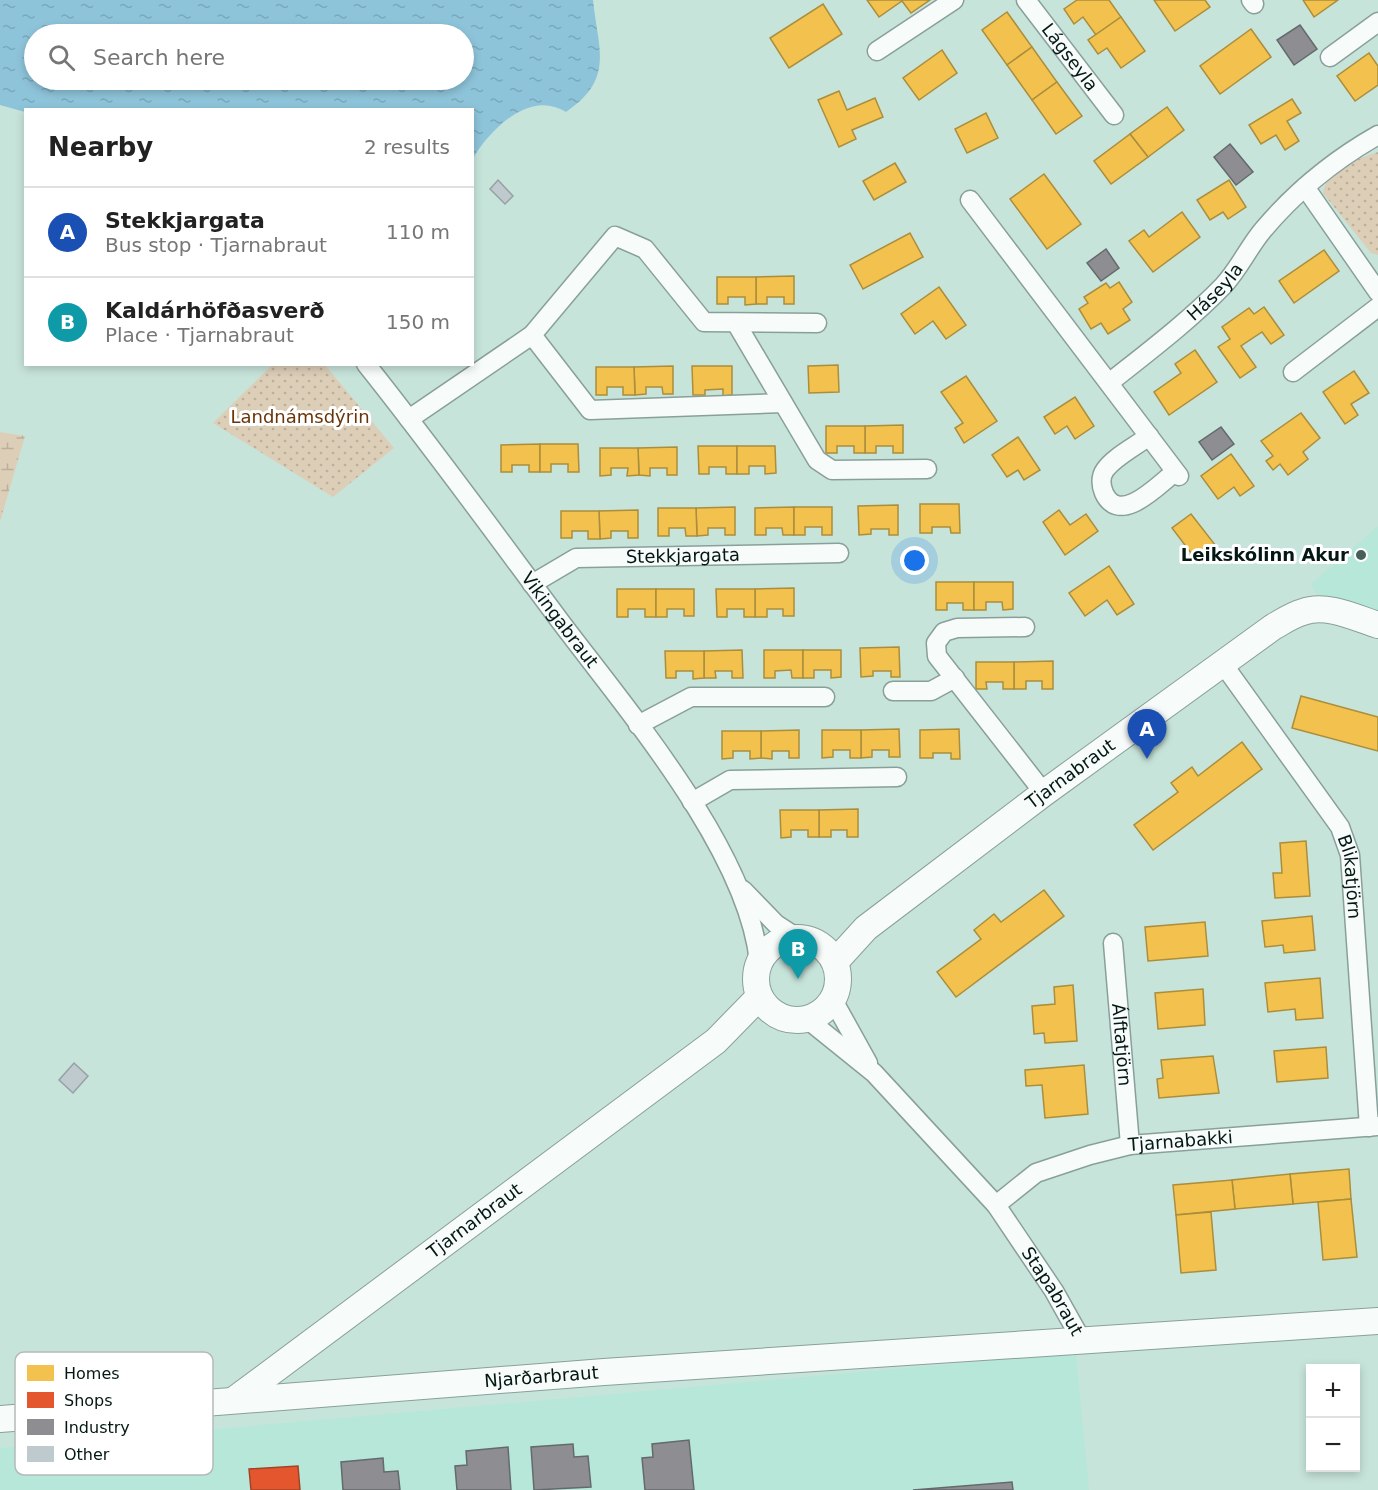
<!DOCTYPE html>
<html lang="en">
<head>
<meta charset="utf-8">
<style>
  :root { --surface:#fff; --page:#f6f6f6; --text:#222; --muted:#767676; --line:#e0e0e0; --accent:#485f59 }
  body { margin:0; font-family:"DejaVu Sans",sans-serif; background:var(--page); color:var(--text) }
  .controls { position:absolute; right:18px; bottom:18px; display:grid; overflow:hidden; border-radius:0px; box-shadow:0 3px 9px #0003 }
  .controls button { width:54px; height:54px; display:grid; place-items:center; padding:0; border:0; border-bottom:2px solid var(--line); background:var(--surface); color:var(--text); font:30px sans-serif }
  .you { position:absolute; left:915px; top:561px; width:21px; height:21px; margin:-15px; border:4px solid #fff; border-radius:50%; background:#1a73e8; box-shadow:0 0 0 9px #1a73e833 }
  .badge { display:grid; place-items:center; width:39px; height:39px; border-radius:50%; background:var(--accent); color:#fff; font-size:20px; font-weight:700 }
  .pin { position:absolute; translate:-50% -50px; filter:drop-shadow(0 2px 3px #0008) }
  .pin::after { content:''; position:absolute; top:32px; width:21px; height:18px; background:inherit; clip-path:polygon(0 0,100% 0,50% 100%) }
  .list { margin:0; padding:0; list-style:none }
  h2 { display:flex; justify-content:space-between; align-items:center; height:78px; margin:0; padding:0 24px; font-size:26px }
  h2 small { font-size:20px; font-weight:400; color:var(--muted) }
  .list li { display:grid; grid-template-columns:39px 1fr auto; gap:18px; align-items:center; box-sizing:border-box; height:90px; padding:0 24px; border-top:2px solid var(--line) }
  .list b { display:block; font-size:22px; white-space:nowrap }
  .list p { margin:0; font-size:20px; white-space:nowrap; color:var(--muted) }
  .list em { font-size:20px; font-style:normal; color:var(--muted) }
  .icon { flex:none; width:33px; height:33px; fill:none; stroke:currentColor; stroke-width:2; stroke-linecap:round; stroke-linejoin:round }
  .map { position:relative; flex:none; width:1378px; height:1490px; overflow:hidden }
  .search { position:absolute; background:var(--surface); box-shadow:0 3px 9px #0003; left:24px; top:24px; width:450px; height:66px; display:flex; align-items:center; gap:15px; box-sizing:border-box; padding:0 21px; border-radius:33px; color:var(--muted); font-size:22px }
  .panel { position:absolute; background:var(--surface); box-shadow:0 3px 9px #0003; left:24px; top:108px; width:450px; height:258px; border-radius:0px }
  .map>svg:first-child { display:block }
  .built { fill:#b7e7d9 }
  .green { fill:url(#green-dots) }
  .wetland { fill:url(#wetland-marsh) }
  .water { fill:url(#water-ripples); fill-rule:evenodd }
  .homes { fill:#f2c14e; stroke:#ab8e3c; stroke-width:1.5 }
  .shops { fill:#e4572e; stroke:#a14426; stroke-width:1.5 }
  .industry { fill:#8d8d92; stroke:#646a6c; stroke-width:1.5 }
  .building { fill:#becacd; stroke:#96a1a5; stroke-width:1.5 }
  .lines { fill:none; stroke-linecap:round; stroke-linejoin:round }
  .street-casing { stroke:#89a09a; stroke-width:21 }
  .secondary-casing { stroke:#89a09a; stroke-width:28 }
  .street { stroke:#f7fbfa; stroke-width:18 }
  .secondary { stroke:#f7fbfa; stroke-width:26 }
  .poi-dot { fill:#485f59; stroke:#fff; stroke-width:2 }
  .labels { text-anchor:middle; stroke-width:6; stroke-linejoin:round; paint-order:stroke }
  .street-label { font-size:18px; fill:#041813; stroke:#fff }
  .park-label { font-size:18px; fill:#683408; stroke:#fff }
  .poi-label { font-size:18px; font-weight:bold; fill:#041813; stroke:#fff; text-anchor:end }
  .key { fill:#fff; stroke:#b4bab8; stroke-width:1.5 }
  .key-label { font-size:16px; fill:#041813 }
</style>
</head>
<body>
<div class="map">
<svg width="1378" height="1490" viewBox="0 0 1378 1490">
  <defs>
    <pattern id="green-dots" width="8" height="8" patternUnits="userSpaceOnUse" patternTransform="scale(1.5)"><rect width="8" height="8" fill="#ddceb8"/><path d="M2 2h.1M6 6h.1" fill="none" stroke="#bcb09d" stroke-width="1.8" stroke-linecap="round"/></pattern>
    <pattern id="wetland-marsh" width="20" height="14" patternUnits="userSpaceOnUse" patternTransform="scale(1.5)"><rect width="20" height="14" fill="#ddceb8"/><path d="M1 5h8M5 5V1M11 12h8M15 12V8" fill="none" stroke="#bcb09d"/></pattern>
    <pattern id="water-ripples" width="26" height="14" patternUnits="userSpaceOnUse" patternTransform="scale(1.5)"><rect width="26" height="14" fill="#8ec4da"/><path d="M2 4q2-2 4 0t4 0M15 11q2-2 4 0t4 0" fill="none" stroke="#79a8ba"/></pattern>
  </defs>
  <rect width="100%" height="100%" fill="#c7e4db"/>
  <!-- built -->
  <g class="built">
    <path d="M 1378,526 L 1378,617 L 1320,601 L 1311,584 Z"/>
    <path d="M 1076,1353 L 1089,1490 L 0,1490 L 0,1448 Z"/>
  </g>
  <!-- green -->
  <g class="green">
    <path d="M 1378,152 L 1378,255 L 1371,253 L 1323,193 C 1325,171 1359,158 1378,152 Z"/>
    <path d="M 272,365 L 325,365 L 394,448 L 333,497 L 213,423 Z"/>
  </g>
  <!-- wetland -->
  <path class="wetland" d="M 0,432 L 25,436 L 0,522 Z"/>
  <!-- water -->
  <path class="water" d="M 0,0 L 593,0 C 598,49 615,79 566,112 C 530,89 491,129 473,158 L 472,110 L 26,110 L 25,112 L 0,105 ZM 34,34 L 464,34 L 464,80 L 34,80 Z"/>
  <!-- homes -->
  <g class="homes">
    <path d="M 867,0 L 930,0 L 911,13 L 902,1 L 879,17 Z"/>
    <path d="M 1077,0 L 1109,0 L 1121,17 L 1096,35 L 1083,17 L 1074,24 L 1064,9 Z"/>
    <path d="M 1154,0 L 1205,0 L 1210,7 L 1175,31 Z"/>
    <path d="M 1303,0 L 1338,0 L 1314,17 Z"/>
    <path d="M 823,4 L 842,34 L 789,68 L 770,38 Z"/>
    <path d="M 1007,12 L 1032,47 L 1007,65 L 982,30 Z"/>
    <path d="M 1121,17 L 1145,51 L 1121,68 L 1107,48 L 1098,54 L 1088,40 Z"/>
    <path d="M 1251,29 L 1271,57 L 1220,94 L 1200,66 Z"/>
    <path d="M 1032,47 L 1057,82 L 1032,100 L 1007,65 Z"/>
    <path d="M 942,50 L 957,73 L 919,100 L 903,78 Z"/>
    <path d="M 1369,53 L 1378,66 L 1378,85 L 1355,101 L 1337,76 Z"/>
    <path d="M 1057,82 L 1082,116 L 1056,134 L 1032,100 Z"/>
    <path d="M 839,91 L 847,110 L 875,98 L 883,117 L 852,130 L 856,139 L 839,147 L 818,100 Z"/>
    <path d="M 1292,99 L 1301,113 L 1287,121 L 1299,141 L 1285,150 L 1276,135 L 1261,144 L 1249,125 Z"/>
    <path d="M 1167,107 L 1184,130 L 1148,157 L 1130,134 Z"/>
    <path d="M 986,113 L 998,138 L 967,153 L 955,129 Z"/>
    <path d="M 1130,134 L 1148,157 L 1111,184 L 1094,161 Z"/>
    <path d="M 895,163 L 906,182 L 874,200 L 863,181 Z"/>
    <path d="M 1044,174 L 1081,224 L 1047,249 L 1010,199 Z"/>
    <path d="M 1229,180 L 1246,207 L 1228,219 L 1223,212 L 1210,220 L 1197,200 Z"/>
    <path d="M 1182,212 L 1200,237 L 1153,272 L 1129,241 L 1144,230 L 1149,237 Z"/>
    <path d="M 910,233 L 923,257 L 863,289 L 850,265 Z"/>
    <path d="M 1324,250 L 1339,271 L 1294,303 L 1279,281 Z"/>
    <path d="M 794,276 L 794,304 L 784,304 L 784,297 L 767,297 L 767,304 L 756,304 L 756,277 Z"/>
    <path d="M 717,277 L 756,277 L 756,304 L 745,305 L 745,297 L 728,297 L 728,304 L 717,304 Z"/>
    <path d="M 1119,282 L 1132,302 L 1123,309 L 1130,320 L 1108,334 L 1101,323 L 1091,329 L 1079,309 L 1088,303 L 1084,297 L 1106,283 L 1110,288 Z"/>
    <path d="M 939,287 L 966,325 L 946,339 L 933,321 L 915,334 L 901,314 Z"/>
    <path d="M 1264,307 L 1284,335 L 1271,344 L 1262,332 L 1241,346 L 1256,367 L 1240,378 L 1218,347 L 1230,339 L 1222,327 L 1249,308 L 1254,314 Z"/>
    <path d="M 1195,350 L 1217,382 L 1169,415 L 1154,392 L 1181,373 L 1175,364 Z"/>
    <path d="M 838,365 L 839,392 L 809,393 L 808,366 Z"/>
    <path d="M 673,366 L 673,394 L 663,394 L 662,387 L 646,387 L 646,394 L 635,395 L 634,367 Z"/>
    <path d="M 692,366 L 732,366 L 732,395 L 723,396 L 723,389 L 705,390 L 705,395 L 693,395 Z"/>
    <path d="M 596,367 L 634,367 L 635,395 L 623,395 L 623,387 L 607,387 L 607,395 L 596,395 Z"/>
    <path d="M 1354,371 L 1369,393 L 1351,404 L 1358,415 L 1345,424 L 1323,392 Z"/>
    <path d="M 966,376 L 997,421 L 964,443 L 955,428 L 963,423 L 941,392 Z"/>
    <path d="M 1075,397 L 1094,426 L 1075,439 L 1067,426 L 1055,434 L 1044,417 Z"/>
    <path d="M 1301,413 L 1320,438 L 1303,452 L 1308,459 L 1288,475 L 1280,464 L 1273,470 L 1266,461 L 1273,456 L 1261,441 Z"/>
    <path d="M 903,425 L 903,453 L 893,453 L 893,446 L 876,446 L 876,453 L 865,453 L 865,426 Z"/>
    <path d="M 826,426 L 865,426 L 865,453 L 854,453 L 854,446 L 837,446 L 837,453 L 826,453 Z"/>
    <path d="M 1018,437 L 1040,470 L 1024,480 L 1018,470 L 1007,477 L 992,455 Z"/>
    <path d="M 540,444 L 540,472 L 529,472 L 529,465 L 512,465 L 512,472 L 501,472 L 501,445 Z"/>
    <path d="M 540,444 L 578,444 L 579,472 L 568,472 L 568,464 L 551,464 L 551,472 L 540,472 Z"/>
    <path d="M 698,446 L 737,446 L 737,474 L 726,474 L 726,467 L 709,467 L 709,474 L 699,474 Z"/>
    <path d="M 737,446 L 775,446 L 776,473 L 765,474 L 765,466 L 749,466 L 749,474 L 737,474 Z"/>
    <path d="M 677,447 L 677,475 L 667,475 L 667,468 L 650,468 L 650,476 L 639,475 L 638,448 Z"/>
    <path d="M 600,448 L 638,448 L 639,475 L 627,476 L 628,468 L 611,468 L 611,475 L 600,476 Z"/>
    <path d="M 1231,454 L 1254,486 L 1240,496 L 1234,487 L 1218,499 L 1201,476 Z"/>
    <path d="M 920,504 L 959,504 L 960,533 L 951,533 L 950,527 L 932,527 L 932,533 L 920,533 Z"/>
    <path d="M 898,505 L 898,535 L 889,535 L 889,529 L 871,529 L 871,534 L 859,535 L 858,506 Z"/>
    <path d="M 735,507 L 735,535 L 725,535 L 725,528 L 708,528 L 708,535 L 697,536 L 696,508 Z"/>
    <path d="M 794,507 L 794,535 L 783,535 L 782,528 L 766,528 L 766,535 L 755,535 L 755,508 Z"/>
    <path d="M 794,507 L 832,507 L 832,535 L 822,535 L 822,527 L 805,527 L 805,535 L 794,535 Z"/>
    <path d="M 658,508 L 696,508 L 697,536 L 686,536 L 685,528 L 669,528 L 669,536 L 658,536 Z"/>
    <path d="M 638,510 L 638,538 L 628,538 L 628,531 L 611,531 L 611,538 L 600,539 L 599,511 Z"/>
    <path d="M 1059,510 L 1070,525 L 1086,514 L 1098,531 L 1065,555 L 1043,522 Z"/>
    <path d="M 561,511 L 599,511 L 600,539 L 588,539 L 588,531 L 572,531 L 572,538 L 561,538 Z"/>
    <path d="M 1191,514 L 1216,546 L 1197,561 L 1172,528 Z"/>
    <path d="M 1109,566 L 1134,604 L 1117,615 L 1107,600 L 1085,616 L 1069,593 Z"/>
    <path d="M 936,582 L 974,582 L 974,610 L 963,610 L 963,603 L 947,603 L 947,610 L 936,610 Z"/>
    <path d="M 974,582 L 1013,582 L 1013,609 L 1003,610 L 1002,602 L 986,602 L 986,610 L 974,610 Z"/>
    <path d="M 794,588 L 794,616 L 783,616 L 783,609 L 767,609 L 767,617 L 755,617 L 755,589 Z"/>
    <path d="M 617,589 L 656,589 L 656,617 L 645,617 L 645,609 L 628,609 L 628,617 L 617,617 Z"/>
    <path d="M 656,589 L 694,589 L 694,616 L 684,616 L 684,609 L 667,609 L 667,617 L 656,617 Z"/>
    <path d="M 716,589 L 755,589 L 755,617 L 744,617 L 744,609 L 727,609 L 727,617 L 717,617 Z"/>
    <path d="M 899,647 L 900,677 L 891,677 L 891,671 L 873,671 L 873,676 L 861,677 L 860,648 Z"/>
    <path d="M 742,650 L 743,678 L 732,678 L 732,671 L 715,671 L 716,678 L 704,678 L 704,651 Z"/>
    <path d="M 764,650 L 803,650 L 803,678 L 792,678 L 791,670 L 775,671 L 775,678 L 764,678 Z"/>
    <path d="M 803,650 L 841,650 L 841,677 L 831,678 L 831,670 L 814,670 L 814,678 L 803,678 Z"/>
    <path d="M 665,651 L 704,651 L 704,678 L 693,679 L 693,671 L 676,671 L 676,678 L 666,678 Z"/>
    <path d="M 1053,661 L 1053,689 L 1042,689 L 1042,681 L 1026,681 L 1026,689 L 1014,689 L 1014,662 Z"/>
    <path d="M 976,662 L 1014,662 L 1014,689 L 1003,689 L 1003,682 L 986,682 L 987,689 L 976,689 Z"/>
    <path d="M 1301,696 L 1378,717 L 1378,751 L 1292,728 Z"/>
    <path d="M 899,729 L 900,757 L 889,757 L 889,750 L 872,750 L 872,757 L 861,758 L 861,730 Z"/>
    <path d="M 959,729 L 960,759 L 951,759 L 951,753 L 933,753 L 933,758 L 920,758 L 920,730 Z"/>
    <path d="M 799,730 L 799,758 L 789,758 L 789,751 L 772,751 L 772,759 L 761,758 L 761,731 Z"/>
    <path d="M 822,730 L 861,730 L 861,758 L 850,758 L 850,750 L 833,750 L 833,757 L 822,758 Z"/>
    <path d="M 722,731 L 761,731 L 761,758 L 750,759 L 750,751 L 733,751 L 733,758 L 722,759 Z"/>
    <path d="M 1242,742 L 1262,769 L 1153,850 L 1134,825 L 1178,792 L 1171,783 L 1192,767 L 1198,776 Z"/>
    <path d="M 858,809 L 858,837 L 847,837 L 847,830 L 831,830 L 831,837 L 819,837 L 819,810 Z"/>
    <path d="M 780,810 L 819,810 L 819,837 L 808,837 L 808,830 L 791,830 L 791,837 L 781,838 Z"/>
    <path d="M 1306,841 L 1310,896 L 1275,898 L 1273,873 L 1282,873 L 1280,843 Z"/>
    <path d="M 1044,890 L 1064,916 L 956,997 L 937,972 L 981,939 L 974,930 L 994,914 L 1001,922 Z"/>
    <path d="M 1312,916 L 1315,950 L 1284,953 L 1283,945 L 1265,947 L 1262,921 Z"/>
    <path d="M 1205,922 L 1208,956 L 1148,961 L 1145,927 Z"/>
    <path d="M 1320,978 L 1323,1018 L 1296,1020 L 1295,1009 L 1268,1012 L 1265,983 Z"/>
    <path d="M 1073,985 L 1077,1041 L 1045,1043 L 1044,1033 L 1034,1034 L 1032,1006 L 1055,1004 L 1054,987 Z"/>
    <path d="M 1203,989 L 1205,1025 L 1158,1029 L 1155,993 Z"/>
    <path d="M 1326,1047 L 1328,1078 L 1277,1082 L 1274,1051 Z"/>
    <path d="M 1213,1056 L 1219,1093 L 1159,1098 L 1157,1079 L 1163,1078 L 1161,1060 Z"/>
    <path d="M 1084,1065 L 1088,1114 L 1045,1118 L 1042,1085 L 1026,1086 L 1025,1070 Z"/>
    <path d="M 1349,1169 L 1351,1199 L 1293,1204 L 1290,1174 Z"/>
    <path d="M 1290,1174 L 1293,1204 L 1235,1209 L 1232,1180 Z"/>
    <path d="M 1232,1180 L 1235,1209 L 1176,1215 L 1173,1185 Z"/>
    <path d="M 1351,1199 L 1357,1257 L 1323,1260 L 1318,1202 Z"/>
    <path d="M 1211,1212 L 1216,1270 L 1181,1273 L 1176,1215 Z"/>
  </g>
  <!-- shops -->
  <path class="shops" d="M 298,1466 L 300,1490 L 251,1490 L 249,1469 Z"/>
  <!-- industry -->
  <g class="industry">
    <path d="M 1300,25 L 1317,49 L 1294,65 L 1277,40 Z"/>
    <path d="M 1230,144 L 1253,172 L 1236,185 L 1214,157 Z"/>
    <path d="M 1106,249 L 1119,268 L 1101,281 L 1087,263 Z"/>
    <path d="M 1221,427 L 1234,444 L 1212,460 L 1199,442 Z"/>
    <path d="M 689,1440 L 694,1490 L 645,1490 L 642,1458 L 653,1457 L 652,1444 Z"/>
    <path d="M 573,1444 L 574,1457 L 588,1456 L 591,1487 L 534,1490 L 531,1447 Z"/>
    <path d="M 508,1447 L 511,1490 L 457,1490 L 455,1466 L 467,1465 L 466,1451 Z"/>
    <path d="M 383,1458 L 384,1472 L 398,1471 L 400,1490 L 343,1490 L 341,1462 Z"/>
    <path d="M 1012,1482 L 1013,1490 L 913,1490 Z"/>
  </g>
  <!-- building -->
  <g class="building">
    <path d="M 498,180 L 513,196 L 505,204 L 490,189 Z"/>
    <path d="M 74,1063 L 88,1076 L 73,1093 L 59,1080 Z"/>
  </g>
  <g class="lines">
    <defs>
      <g id="street">
        <path id="s1" d="M 1026,0 L 1114,115"/>
        <path d="M 1251,0 L 1254,4"/>
        <path d="M 877,51 L 954,0"/>
        <path d="M 1330,57 L 1378,22"/>
        <path d="M 1305,187 L 1378,292"/>
        <path d="M 970,200 L 1179,476"/>
        <path d="M 736,323 L 817,460 L 832,470 L 927,469"/>
        <path d="M 532,335 L 590,410 L 783,403"/>
        <path id="s2" d="M 366,364 C 433,448 496,535 560,621 C 627,710 748,851 759,962"/>
        <path d="M 1293,372 L 1378,307"/>
        <path id="s3" d="M 1109,383 C 1148,352 1188,322 1223,286 C 1239,269 1248,248 1263,230 C 1295,192 1334,160 1378,135"/>
        <path d="M 409,419 L 532,335 L 615,236 L 645,249 L 704,322 L 817,323"/>
        <path d="M 1149,436 C 1136,446 1114,457 1105,470 C 1100,477 1101,486 1104,493 C 1120,527 1159,484 1175,472"/>
        <path id="s4" d="M 532,584 L 576,558 L 839,553"/>
        <path d="M 1025,627 L 957,628 L 944,632 L 936,643 L 937,656 L 1044,793"/>
        <path id="s5" d="M 1223,664 L 1340,827 L 1350,855 L 1369,1127"/>
        <path d="M 893,691 L 931,691 L 955,678"/>
        <path d="M 638,725 L 691,697 L 825,697"/>
        <path d="M 692,802 L 730,780 L 897,777"/>
        <path d="M 743,890 L 776,924 L 796,937"/>
        <path id="s6" d="M 1113,943 L 1130,1145"/>
        <path d="M 833,1000 L 868,1063"/>
        <path id="s7" d="M 807,1019 L 874,1073 L 996,1205 L 1054,1291 L 1082,1341"/>
        <path id="s8" d="M 996,1205 L 1036,1173 L 1090,1155 L 1130,1145 L 1378,1126"/>
      </g>
      <g id="secondary">
        <circle cx="797" cy="979" r="41"/>
        <path id="s9" d="M 835,962 L 866,928 L 1044,793 L 1273,627 C 1282,622 1292,615 1303,612 C 1326,603 1356,618 1378,625"/>
        <path id="s10" d="M 234,1400 L 716,1041 L 759,997"/>
        <path id="s11" d="M 0,1419 L 604,1372 L 1378,1321"/>
      </g>
    </defs>
    <!-- street casing -->
    <use href="#street" class="street-casing"/>
    <!-- secondary casing -->
    <use href="#secondary" class="secondary-casing"/>
    <!-- street -->
    <use href="#street" class="street"/>
    <!-- secondary -->
    <use href="#secondary" class="secondary"/>
  </g>
  <!-- markers -->
  <circle class="poi-dot" cx="1361" cy="555" r="6"/>
  <g class="labels">
    <!-- street labels -->
    <g class="street-label">
      <text dy="6" stroke="none"><textPath href="#s1" startOffset="72">Lágseyla</textPath></text>
      <text dy="6" stroke="none"><textPath href="#s3" startOffset="140">Háseyla</textPath></text>
      <text dy="6" stroke="none"><textPath href="#s4" startOffset="158">Stekkjargata</textPath></text>
      <text dy="6" stroke="none"><textPath href="#s2" startOffset="321">Vikingabraut</textPath></text>
      <text dy="6" stroke="none"><textPath href="#s9" startOffset="302">Tjarnabraut</textPath></text>
      <text dy="6" stroke="none"><textPath href="#s5" startOffset="252">Blikatjörn</textPath></text>
      <text dy="6" stroke="none"><textPath href="#s6" startOffset="102">Álftatjörn</textPath></text>
      <text dy="6" stroke="none"><textPath href="#s8" startOffset="200">Tjarnabakki</textPath></text>
      <text dy="6" stroke="none"><textPath href="#s10" startOffset="300">Tjarnarbraut</textPath></text>
      <text dy="6" stroke="none"><textPath href="#s7" startOffset="369">Stapabraut</textPath></text>
      <text dy="6" stroke="none"><textPath href="#s11" startOffset="543">Njarðarbraut</textPath></text>
    </g>
    <!-- park labels -->
    <g class="park-label">
      <text x="300" y="423">Landnámsdýrin</text>
    </g>
    <!-- poi labels -->
    <g class="poi-label">
      <text x="1349" y="561">Leikskólinn Akur</text>
    </g>
  </g>
  <!-- legend -->
  <rect x="15" y="1352" width="198" height="123" rx="9" class="key"/>
  <rect x="27" y="1365" width="27" height="16" fill="#f2c14e"/>
  <rect x="27" y="1392" width="27" height="16" fill="#e4572e"/>
  <rect x="27" y="1419" width="27" height="16" fill="#8d8d92"/>
  <rect x="27" y="1446" width="27" height="16" fill="#becacd"/>
  <g class="key-label">
    <text x="64" y="1379">Homes</text>
    <text x="64" y="1406">Shops</text>
    <text x="64" y="1433">Industry</text>
    <text x="64" y="1460">Other</text>
  </g>
</svg>
<div class="controls">
<button>+</button>
<button>−</button>
</div>
<div class="you"></div>
<div class="pin badge" style="left:1147px;top:759px;background:#1a4fb4">A</div>
<div class="pin badge" style="left:798px;top:979px;background:#0f9aa8">B</div>
<div class="search"><svg class="icon" aria-label="search" viewBox="0 0 24 24"><circle cx="10" cy="10" r="6"/><path d="M15 15l6 6"/></svg>Search here</div>
<section class="panel">
<h2>Nearby<small>2 results</small></h2>
<ul class="list">
<li><span class="badge" style="background:#1a4fb4">A</span><div><b>Stekkjargata</b><p>Bus stop · Tjarnabraut</p></div><em>110 m</em></li>
<li><span class="badge" style="background:#0f9aa8">B</span><div><b>Kaldárhöfðasverð</b><p>Place · Tjarnabraut</p></div><em>150 m</em></li>
</ul>
</section>
</div>
</body>
</html>
